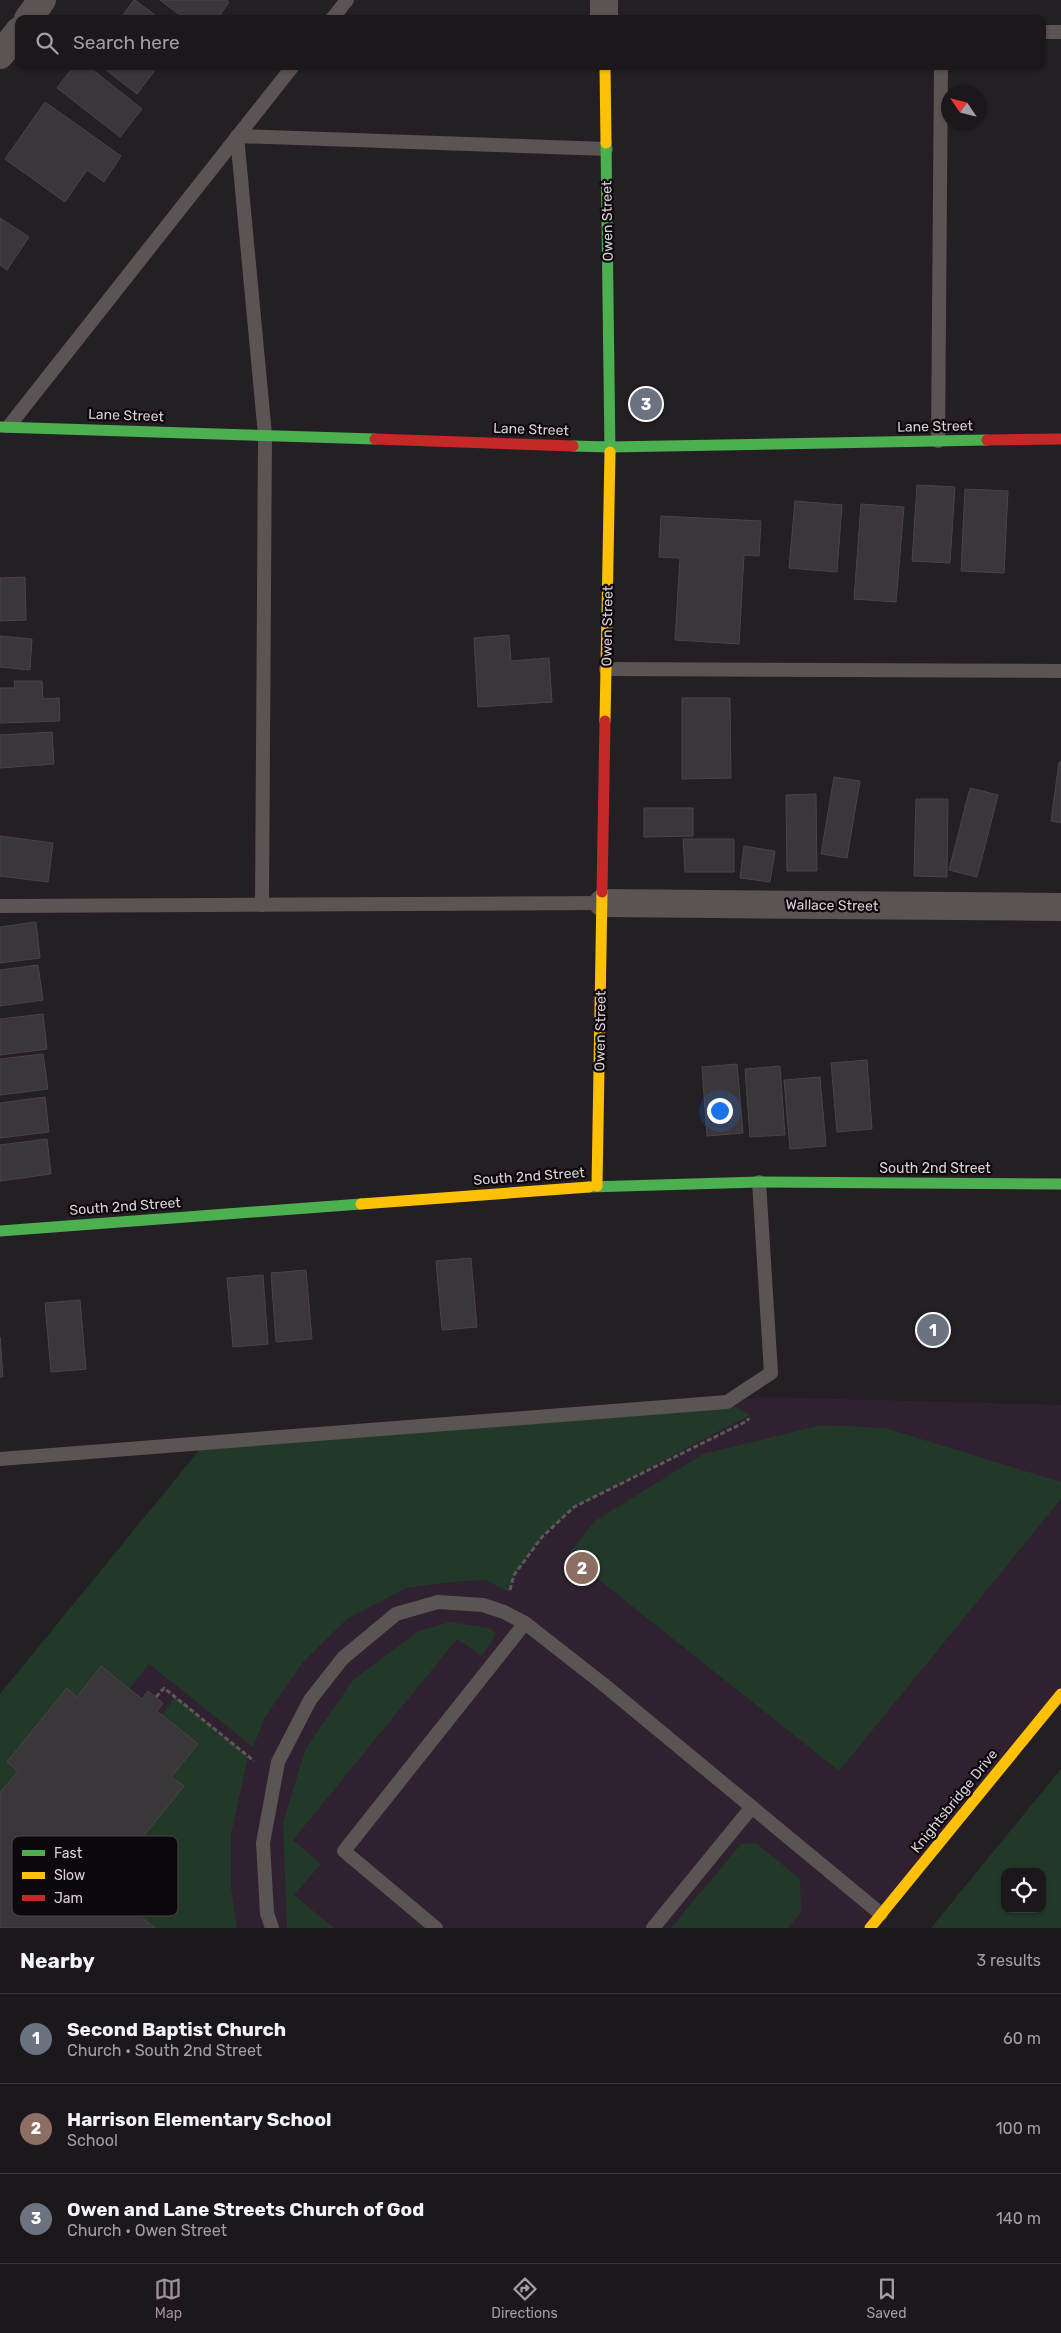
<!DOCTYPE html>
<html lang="en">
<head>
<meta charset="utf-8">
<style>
  :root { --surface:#1b171b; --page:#282428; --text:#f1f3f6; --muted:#a09fa3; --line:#39363a; --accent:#9a939a }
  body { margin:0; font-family:Rubik,sans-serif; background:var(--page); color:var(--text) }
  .controls { position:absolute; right:15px; bottom:15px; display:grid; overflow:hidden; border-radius:10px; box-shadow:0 1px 4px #0004 }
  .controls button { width:45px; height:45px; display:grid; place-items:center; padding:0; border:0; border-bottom:1px solid var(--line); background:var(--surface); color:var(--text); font:25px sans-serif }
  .compass { position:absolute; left:941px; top:85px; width:45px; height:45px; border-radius:50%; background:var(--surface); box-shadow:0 1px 4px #0004; rotate:305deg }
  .you { position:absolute; left:719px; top:1110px; width:18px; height:18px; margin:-12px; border:4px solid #fff; border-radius:50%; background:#1a73e8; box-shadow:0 0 0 8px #1a73e833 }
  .badge { display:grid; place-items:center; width:32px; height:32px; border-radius:50%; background:var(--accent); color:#fff; font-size:16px; font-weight:700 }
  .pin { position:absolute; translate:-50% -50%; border:2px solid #fff; box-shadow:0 1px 5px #0006 }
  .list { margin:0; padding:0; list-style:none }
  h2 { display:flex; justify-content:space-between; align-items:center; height:65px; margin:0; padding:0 20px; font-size:21px }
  h2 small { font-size:16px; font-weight:400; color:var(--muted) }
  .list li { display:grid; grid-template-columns:32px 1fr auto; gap:15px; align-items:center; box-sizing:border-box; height:90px; padding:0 20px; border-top:1px solid var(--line) }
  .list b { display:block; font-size:19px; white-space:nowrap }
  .list p { margin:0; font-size:16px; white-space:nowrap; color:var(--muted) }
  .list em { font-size:16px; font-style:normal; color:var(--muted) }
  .icon { flex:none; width:28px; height:28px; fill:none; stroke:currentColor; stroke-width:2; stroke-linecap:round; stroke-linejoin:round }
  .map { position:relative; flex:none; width:1061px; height:1928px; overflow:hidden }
  .search { position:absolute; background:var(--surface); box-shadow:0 1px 4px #0004; left:15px; right:15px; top:15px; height:55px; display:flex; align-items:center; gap:12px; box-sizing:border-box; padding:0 18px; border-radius:10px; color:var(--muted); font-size:19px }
  .sheet { height:335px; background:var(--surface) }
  nav { display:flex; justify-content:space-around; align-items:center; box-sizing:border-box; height:70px; border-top:1px solid var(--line); background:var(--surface); font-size:14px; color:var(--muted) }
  nav a { display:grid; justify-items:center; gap:2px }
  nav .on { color:var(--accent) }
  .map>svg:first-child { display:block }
  .built { fill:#2f212f }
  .green { fill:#223929; fill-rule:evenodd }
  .building { fill:#3b363a; stroke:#494449 }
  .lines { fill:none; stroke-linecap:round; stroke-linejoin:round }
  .path { stroke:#5c5758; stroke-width:3; stroke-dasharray:5 2.5; stroke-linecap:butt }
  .lane { stroke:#5a5453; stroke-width:14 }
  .street { stroke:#5a5453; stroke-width:28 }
  .fast { stroke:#4caf50; stroke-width:11 }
  .slow { stroke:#ffc107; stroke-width:11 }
  .jam { stroke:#c62828; stroke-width:11 }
  .labels { text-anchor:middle; stroke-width:4.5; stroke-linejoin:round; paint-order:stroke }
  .street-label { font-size:14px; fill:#dad2d9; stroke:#0d080d }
  .key { fill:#0d080d; stroke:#4a454a; stroke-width:1 }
  .key-label { font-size:14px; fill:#dad2d9 }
</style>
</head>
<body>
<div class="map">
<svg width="1061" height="1928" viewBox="0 0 1061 1928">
  <rect width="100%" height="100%" fill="#241f24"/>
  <!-- built -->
  <path class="built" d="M 759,1397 L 1061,1405 L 1061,1694 L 870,1928 L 0,1928 L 0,1694 L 727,1402 Z"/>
  <!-- green -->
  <g class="green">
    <path d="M 727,1402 L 750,1415 L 574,1507 L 542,1537 L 514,1575 L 509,1592 L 485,1580 L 450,1582 L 406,1588 L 347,1619 L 303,1662 L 265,1717 L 253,1747 L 149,1664 L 129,1689 L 77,1697 L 65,1691 L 7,1762 L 18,1771 L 0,1793 L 0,1694 L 205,1443 Z"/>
    <path d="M 821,1425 L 885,1428 L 1061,1482 L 1061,1499 L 839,1771 L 568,1555 L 595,1521 L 703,1454 Z"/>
    <path d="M 450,1622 L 489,1628 L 496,1634 L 482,1656 L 457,1639 L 293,1840 L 321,1864 L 294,1895 L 334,1928 L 287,1928 L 283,1822 L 306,1748 L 354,1679 L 419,1631 Z"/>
    <path d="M 175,1697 L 248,1756 L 231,1835 L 231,1888 L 237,1928 L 155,1928 L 140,1916 L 146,1907 L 122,1890 L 117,1896 L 93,1877 L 115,1849 L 126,1857 L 183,1786 L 171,1777 L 198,1744 L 162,1715 Z"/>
    <path d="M 1061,1769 L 1061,1928 L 931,1928 ZM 1005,1872 L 1042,1872 L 1042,1909 L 1005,1909 Z"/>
    <path d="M 756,1843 L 800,1879 L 801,1912 L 788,1928 L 671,1928 L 741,1844 Z"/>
  </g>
  <!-- building -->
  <g class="building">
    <path d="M 134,0 L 135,0 L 160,19 L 120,19 Z"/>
    <path d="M 160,0 L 227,0 L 229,2 L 217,19 L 185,19 Z"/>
    <path d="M 74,66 L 88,66 L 142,109 L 120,137 L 57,88 Z"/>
    <path d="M 101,66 L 158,66 L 137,94 Z"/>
    <path d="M 45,102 L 121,156 L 104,182 L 87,170 L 65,202 L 5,159 Z"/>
    <path d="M 0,218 L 29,237 L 7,270 L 0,265 Z"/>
    <path d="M 917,485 L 955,487 L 950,563 L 912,561 Z"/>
    <path d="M 965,489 L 1008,491 L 1004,573 L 961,571 Z"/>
    <path d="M 795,501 L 842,505 L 837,572 L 789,568 Z"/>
    <path d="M 861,504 L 904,507 L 896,602 L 854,599 Z"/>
    <path d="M 661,516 L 761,521 L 759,556 L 744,555 L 739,644 L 675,640 L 680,558 L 659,557 Z"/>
    <path d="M 25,577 L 26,620 L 0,621 L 0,578 Z"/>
    <path d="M 509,635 L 511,661 L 549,658 L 552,702 L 478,707 L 474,638 Z"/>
    <path d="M 0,636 L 32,639 L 30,670 L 0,667 Z"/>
    <path d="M 14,681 L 42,681 L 43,699 L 59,698 L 60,721 L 0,723 L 0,688 L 15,688 Z"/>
    <path d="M 682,698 L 730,698 L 731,778 L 682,779 Z"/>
    <path d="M 52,732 L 54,764 L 0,768 L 0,735 Z"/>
    <path d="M 1059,762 L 1061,762 L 1061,823 L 1051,821 Z"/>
    <path d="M 834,777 L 860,781 L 847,858 L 821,854 Z"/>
    <path d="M 970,788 L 998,795 L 977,877 L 949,870 Z"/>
    <path d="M 816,794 L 817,871 L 787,871 L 786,795 Z"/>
    <path d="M 916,799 L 948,799 L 947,877 L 914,876 Z"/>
    <path d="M 644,808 L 693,808 L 693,836 L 644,837 Z"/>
    <path d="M 0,836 L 53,843 L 48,882 L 0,876 Z"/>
    <path d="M 683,839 L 734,839 L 734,872 L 685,872 Z"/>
    <path d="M 744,846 L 775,851 L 770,882 L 740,878 Z"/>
    <path d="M 36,922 L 40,958 L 0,963 L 0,927 Z"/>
    <path d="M 38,965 L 43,1000 L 0,1006 L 0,970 Z"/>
    <path d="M 43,1014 L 47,1049 L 0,1055 L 0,1019 Z"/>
    <path d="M 43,1054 L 48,1089 L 0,1095 L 0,1059 Z"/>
    <path d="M 867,1060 L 872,1129 L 837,1132 L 831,1063 Z"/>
    <path d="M 737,1064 L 743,1133 L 707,1136 L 702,1067 Z"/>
    <path d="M 780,1066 L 785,1135 L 750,1137 L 745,1069 Z"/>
    <path d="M 820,1077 L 826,1146 L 790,1149 L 784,1080 Z"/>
    <path d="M 45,1097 L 49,1132 L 0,1138 L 0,1103 Z"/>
    <path d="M 47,1139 L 51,1174 L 0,1181 L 0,1145 Z"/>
    <path d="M 471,1258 L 477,1327 L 442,1330 L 436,1261 Z"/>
    <path d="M 306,1270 L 312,1339 L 276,1342 L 271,1273 Z"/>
    <path d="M 263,1275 L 268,1344 L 233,1347 L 227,1278 Z"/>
    <path d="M 80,1300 L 86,1369 L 51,1372 L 45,1303 Z"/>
    <path d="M 0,1337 L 3,1377 L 0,1377 Z"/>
    <path d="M 101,1666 L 142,1699 L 148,1691 L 163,1703 L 157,1711 L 198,1744 L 171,1777 L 184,1786 L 126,1858 L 115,1849 L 93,1877 L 117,1896 L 122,1889 L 146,1907 L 140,1916 L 155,1928 L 0,1928 L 0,1793 L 18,1771 L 7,1762 L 67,1688 L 77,1697 Z"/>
  </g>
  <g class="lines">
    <!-- path -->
    <g class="path">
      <path d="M 510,1590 L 514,1575 L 542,1537 L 574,1507 L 747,1421 L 749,1418"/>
      <path d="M 156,1697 L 164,1688 L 254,1761"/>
    </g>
    <!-- lane -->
    <g class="lane">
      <path d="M 332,19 L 347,0"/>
      <path d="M 1042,32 L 1061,32"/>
      <path d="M 9,426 L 293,66"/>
      <path d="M 938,441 L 941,66"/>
      <path d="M 606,669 L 1061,671"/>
      <path d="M 262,905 L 265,435 L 237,136 L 606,149"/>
      <path d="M 0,906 L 603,903"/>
      <path d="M 0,1459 L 727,1402 L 771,1373 L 759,1182"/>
      <path d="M 272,1928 L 267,1913 L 263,1843 L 278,1762 L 310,1700 L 343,1658 L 396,1614 L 438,1602 L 483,1605 L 504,1612 L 525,1623 L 603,1684 L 881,1914"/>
      <path d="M 436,1928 L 344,1851 L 525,1623"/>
      <path d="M 653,1928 L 752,1807"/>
    </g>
    <!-- street -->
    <g class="street">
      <path d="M 604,0 L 604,19"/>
      <path d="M 28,19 L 42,0"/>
      <path d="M 0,55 L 19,31"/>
      <path d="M 603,903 L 1061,907"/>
    </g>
    <!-- fast -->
    <g class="fast">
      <path d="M 606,143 L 610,452"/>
      <path d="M 0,427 L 375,439"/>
      <path d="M 573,446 L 610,447 L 987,440"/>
      <path d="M 589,1187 L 759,1182 L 1061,1184"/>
      <path d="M 0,1231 L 361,1204"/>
    </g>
    <!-- slow -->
    <g class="slow">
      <path d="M 605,66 L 606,143"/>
      <path d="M 605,721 L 610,452"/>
      <path d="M 597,1186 L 602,892"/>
      <path d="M 361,1204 L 589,1187"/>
      <path d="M 870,1928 L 1061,1694"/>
    </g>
    <!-- jam -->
    <g class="jam">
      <path d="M 375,439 L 573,446"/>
      <path d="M 987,440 L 1061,439"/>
      <path d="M 602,892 L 605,721"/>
    </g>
  </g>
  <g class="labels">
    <!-- street labels -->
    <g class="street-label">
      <text transform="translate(607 221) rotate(-91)" y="5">Owen Street</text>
      <text transform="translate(126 415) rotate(2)" y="5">Lane Street</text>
      <text transform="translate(935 426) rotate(-1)" y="5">Lane Street</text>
      <text transform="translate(531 429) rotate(2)" y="5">Lane Street</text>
      <text transform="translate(607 626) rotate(-89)" y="5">Owen Street</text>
      <text transform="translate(832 905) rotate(1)" y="5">Wallace Street</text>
      <text transform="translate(600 1031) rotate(-89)" y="5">Owen Street</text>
      <text x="935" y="1173">South 2nd Street</text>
      <text transform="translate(529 1176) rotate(-4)" y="5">South 2nd Street</text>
      <text transform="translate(125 1206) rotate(-4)" y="5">South 2nd Street</text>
      <text transform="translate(954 1801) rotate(-51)" y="5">Knightsbridge Drive</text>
    </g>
  </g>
  <!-- legend -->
  <rect x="12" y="1836" width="166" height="80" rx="8" class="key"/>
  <rect x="22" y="1850" width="23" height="6" fill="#4caf50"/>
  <rect x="22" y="1872" width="23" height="7" fill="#ffc107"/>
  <rect x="22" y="1895" width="23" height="6" fill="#c62828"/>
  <g class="key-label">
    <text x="54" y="1858">Fast</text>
    <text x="54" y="1880">Slow</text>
    <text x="54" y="1903">Jam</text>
  </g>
</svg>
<div class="controls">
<button><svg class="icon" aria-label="locate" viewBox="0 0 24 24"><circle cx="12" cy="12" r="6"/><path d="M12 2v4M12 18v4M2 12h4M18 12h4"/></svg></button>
</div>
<svg class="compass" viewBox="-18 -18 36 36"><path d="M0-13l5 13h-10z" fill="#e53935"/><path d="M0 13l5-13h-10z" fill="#a09fa3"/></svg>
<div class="you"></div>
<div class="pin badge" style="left:933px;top:1330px;background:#6b7280">1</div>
<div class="pin badge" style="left:582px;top:1568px;background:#8d6e63">2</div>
<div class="pin badge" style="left:646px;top:404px;background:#6b7280">3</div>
<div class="search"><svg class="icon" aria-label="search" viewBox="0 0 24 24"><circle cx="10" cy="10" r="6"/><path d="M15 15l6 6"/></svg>Search here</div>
</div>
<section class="sheet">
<h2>Nearby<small>3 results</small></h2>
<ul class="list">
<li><span class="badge" style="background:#6b7280">1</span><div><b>Second Baptist Church</b><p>Church · South 2nd Street</p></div><em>60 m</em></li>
<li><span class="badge" style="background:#8d6e63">2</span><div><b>Harrison Elementary School</b><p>School</p></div><em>100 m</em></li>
<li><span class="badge" style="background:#6b7280">3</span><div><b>Owen and Lane Streets Church of God</b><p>Church · Owen Street</p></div><em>140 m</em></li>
</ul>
</section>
<nav>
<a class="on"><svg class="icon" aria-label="map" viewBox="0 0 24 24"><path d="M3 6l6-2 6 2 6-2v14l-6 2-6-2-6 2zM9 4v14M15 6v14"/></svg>Map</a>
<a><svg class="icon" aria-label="directions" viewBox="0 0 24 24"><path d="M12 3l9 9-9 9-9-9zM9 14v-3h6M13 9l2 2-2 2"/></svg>Directions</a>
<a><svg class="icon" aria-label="saved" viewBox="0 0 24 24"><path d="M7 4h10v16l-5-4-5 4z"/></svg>Saved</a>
</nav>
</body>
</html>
